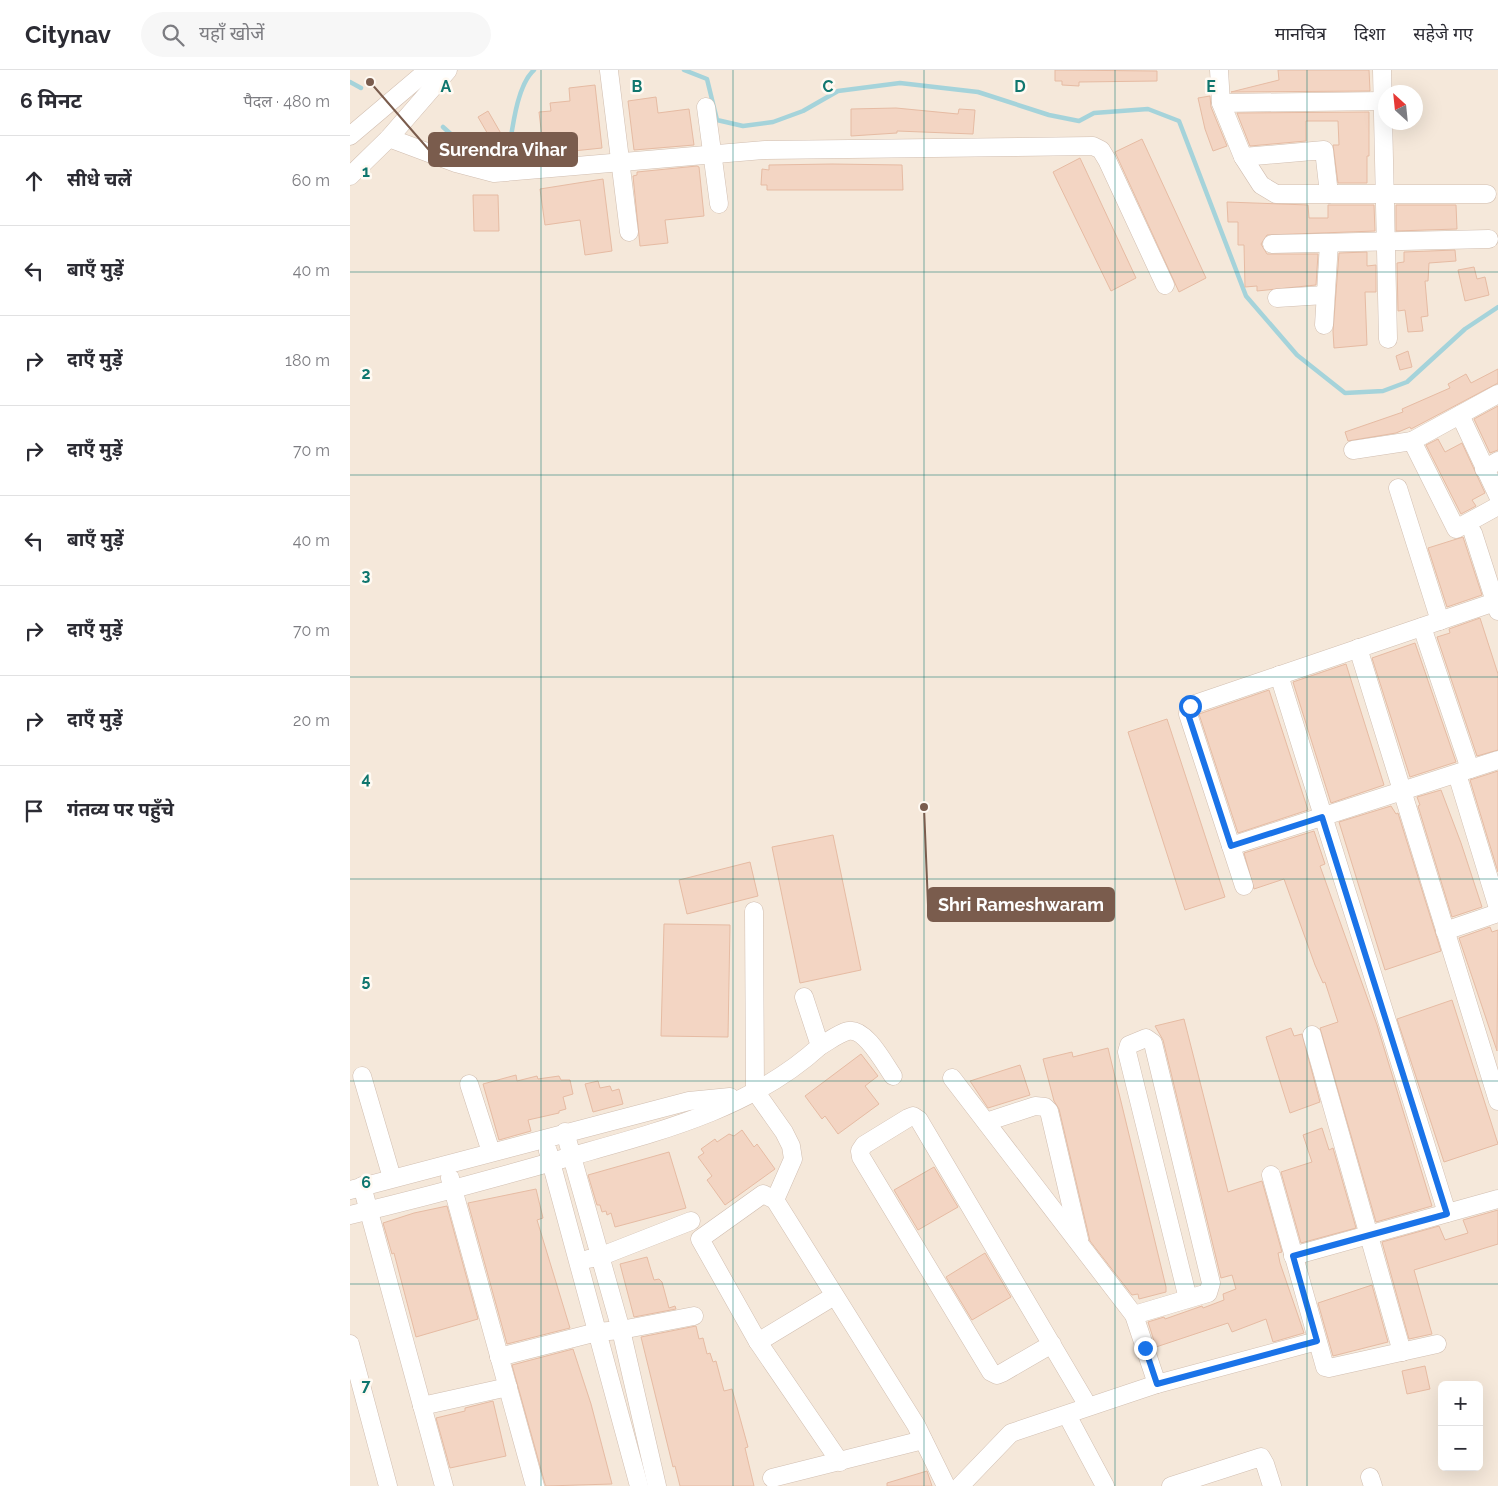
<!DOCTYPE html>
<html lang="hi">
<head>
<meta charset="utf-8">
<style>
  :root { --surface:#fff; --page:#f7f7f7; --text:#2b2b33; --muted:#7c7c81; --line:#e1e1e2 }
  body { margin:0; font-family:Raleway,"Noto Sans Devanagari",sans-serif; background:var(--page); color:var(--text) }
  .controls { position:absolute; right:15px; bottom:15px; display:grid; overflow:hidden; border-radius:8px; box-shadow:0 5px 20px #0002 }
  .controls button { width:45px; height:45px; display:grid; place-items:center; padding:0; border:0; border-bottom:1px solid var(--line); background:var(--surface); color:var(--text); font:25px sans-serif }
  .compass { position:absolute; left:1028px; top:15px; width:45px; height:45px; border-radius:50%; background:var(--surface); box-shadow:0 5px 20px #0002; rotate:333deg }
  .stop { position:absolute; width:15px; height:15px; margin:-11px; border:4px solid #1a73e8; border-radius:50%; background:#fff }
  .stop.end { background:#1a73e8; border-color:#fff; box-shadow:0 1px 5px #0008 }
  .list { margin:0; padding:0; list-style:none }
  h2 { display:flex; justify-content:space-between; align-items:center; height:65px; margin:0; padding:0 20px; font-size:21px }
  h2 small { font-size:16px; font-weight:400; color:var(--muted) }
  .list li { display:grid; grid-template-columns:32px 1fr auto; gap:15px; align-items:center; box-sizing:border-box; height:90px; padding:0 20px; border-top:1px solid var(--line) }
  .list b { display:block; font-size:19px; white-space:nowrap }
  .list em { font-size:16px; font-style:normal; color:var(--muted) }
  .icon { flex:none; width:28px; height:28px; fill:none; stroke:currentColor; stroke-width:2; stroke-linecap:round; stroke-linejoin:round }
  .map { position:relative; flex:none; width:1148px; height:1416px; overflow:hidden }
  header { display:flex; align-items:center; gap:30px; box-sizing:border-box; height:70px; padding:0 25px; background:var(--surface); border-bottom:1px solid var(--line) }
  header strong { font-size:24px }
  nav { display:flex; gap:28px; margin-inline-start:auto; font-size:18px }
  .search { width:350px; height:45px; background:var(--page); display:flex; align-items:center; gap:12px; box-sizing:border-box; padding:0 18px; border-radius:28px; color:var(--muted); font-size:19px }
  main { display:flex }
  aside { flex:1; background:var(--surface) }
  .map>svg:first-child { display:block }
  .residential { fill:#f5e8da; fill-rule:evenodd }
  .lines { fill:none; stroke-linecap:round; stroke-linejoin:round }
  .stream { stroke:#a5d3da; stroke-width:4.5 }
  .building { fill:#f3d5c3; stroke:#e6bba3 }
  .minor-casing { stroke:#d1beb0; stroke-width:19 }
  .minor { stroke:#fff; stroke-width:18 }
  .route { stroke:#1a73e8; stroke-width:6 }
  .grid { fill:none; stroke:#0f766e; stroke-width:1; stroke-opacity:0.55 }
  .grid-label { font-size:16px; text-anchor:middle; font-weight:bold; fill:#0f766e; stroke:#fffaf3; stroke-width:5; stroke-linejoin:round; paint-order:stroke }
  .leader { fill:none; stroke:#7a5c4d; stroke-width:2 }
  .callout-dot { fill:#7a5c4d; stroke:#fffaf3; stroke-width:2 }
  .callout { fill:#7a5c4d; stroke:#7a5c4d; stroke-width:2 }
  .callout-label { font-size:18px; text-anchor:middle; font-weight:bold; fill:#fff }
</style>
</head>
<body>
<header>
<strong>Citynav</strong>
<div class="search"><svg class="icon" aria-label="search" viewBox="0 0 24 24"><circle cx="10" cy="10" r="6"/><path d="M15 15l6 6"/></svg>यहाँ खोजें</div>
<nav><a>मानचित्र</a><a>दिशा</a><a>सहेजे गए</a></nav>
</header>
<main>
<aside>
<h2>6 मिनट<small>पैदल · 480 m</small></h2>
<ul class="list">
<li><svg class="icon" aria-label="ahead" viewBox="0 0 24 24"><path d="M12 20V5M6 11l6-6 6 6"/></svg><div><b>सीधे चलें</b></div><em>60 m</em></li>
<li><svg class="icon" aria-label="left" viewBox="0 0 24 24"><path d="M17 20v-9H6M10 6l-5 5 5 5"/></svg><div><b>बाएँ मुड़ें</b></div><em>40 m</em></li>
<li><svg class="icon" aria-label="right" viewBox="0 0 24 24"><path d="M7 20v-9h11M14 6l5 5-5 5"/></svg><div><b>दाएँ मुड़ें</b></div><em>180 m</em></li>
<li><svg class="icon" aria-label="right" viewBox="0 0 24 24"><path d="M7 20v-9h11M14 6l5 5-5 5"/></svg><div><b>दाएँ मुड़ें</b></div><em>70 m</em></li>
<li><svg class="icon" aria-label="left" viewBox="0 0 24 24"><path d="M17 20v-9H6M10 6l-5 5 5 5"/></svg><div><b>बाएँ मुड़ें</b></div><em>40 m</em></li>
<li><svg class="icon" aria-label="right" viewBox="0 0 24 24"><path d="M7 20v-9h11M14 6l5 5-5 5"/></svg><div><b>दाएँ मुड़ें</b></div><em>70 m</em></li>
<li><svg class="icon" aria-label="right" viewBox="0 0 24 24"><path d="M7 20v-9h11M14 6l5 5-5 5"/></svg><div><b>दाएँ मुड़ें</b></div><em>20 m</em></li>
<li><svg class="icon" aria-label="arrive" viewBox="0 0 24 24"><path d="M6 21V4h12l-3 4 3 4H6"/></svg><div><b>गंतव्य पर पहुँचे</b></div></li>
</ul>
</aside>
<div class="map">
<svg width="1148" height="1416" viewBox="0 0 1148 1416">
  <rect width="100%" height="100%" fill="#fdf6ec"/>
  <!-- residential -->
  <path class="residential" d="M 0,0 L 1148,0 L 1148,1416 L 0,1416 ZM 1036,22 L 1066,22 L 1066,52 L 1036,52 ZM 1092,1315 L 1129,1315 L 1129,1397 L 1092,1397 Z"/>
  <g class="lines">
    <!-- stream -->
    <g class="stream">
      <path d="M 334,0 L 357,9 L 367,50 L 393,56 L 423,52 L 453,41 L 488,21 L 550,13 L 628,22 L 699,45 L 729,51 L 744,43 L 798,39 L 829,51 L 896,226 L 947,285 L 995,323 L 1033,321 L 1057,312 L 1115,259 L 1148,237"/>
      <path d="M 0,12 L 11,18"/>
      <path d="M 93,57 L 124,85 L 158,86 C 162,63 166,16 184,0"/>
    </g>
  </g>
  <!-- building -->
  <g class="building">
    <path d="M 705,0 L 807,1 L 807,11 L 729,12 L 729,16 L 712,15 L 712,11 L 705,11 Z"/>
    <path d="M 928,0 L 1019,0 L 1020,21 L 881,22 L 929,10 Z"/>
    <path d="M 245,15 L 252,78 L 194,84 L 189,42 L 201,41 L 200,33 L 220,31 L 219,18 Z"/>
    <path d="M 860,26 L 861,37 L 877,76 L 863,81 L 855,59 L 848,28 Z"/>
    <path d="M 306,27 L 308,43 L 339,39 L 344,75 L 284,80 L 278,31 Z"/>
    <path d="M 546,38 L 608,44 L 609,39 L 625,40 L 623,64 L 547,61 L 547,63 L 501,66 L 501,39 Z"/>
    <path d="M 138,41 L 153,67 L 143,73 L 128,47 Z"/>
    <path d="M 1019,42 L 1019,86 L 1017,86 L 1017,113 L 988,113 L 983,75 L 989,75 L 988,51 L 956,51 L 956,71 L 900,76 L 887,43 Z"/>
    <path d="M 792,69 L 856,208 L 829,222 L 765,82 Z"/>
    <path d="M 730,88 L 786,208 L 761,221 L 703,102 Z"/>
    <path d="M 482,94 L 552,95 L 553,120 L 417,120 L 417,115 L 411,115 L 412,99 L 419,100 L 419,95 Z"/>
    <path d="M 347,96 L 349,97 L 354,146 L 315,150 L 318,173 L 290,176 L 283,106 L 287,105 L 287,102 Z"/>
    <path d="M 253,109 L 262,181 L 235,185 L 230,150 L 195,155 L 190,119 Z"/>
    <path d="M 123,125 L 148,125 L 149,161 L 124,161 Z"/>
    <path d="M 877,132 L 958,135 L 959,148 L 978,148 L 978,135 L 1024,135 L 1025,161 L 917,165 L 911,174 L 917,184 L 968,184 L 966,215 L 907,221 L 907,216 L 895,217 L 894,175 L 888,175 L 888,152 L 878,152 Z"/>
    <path d="M 1046,135 L 1106,135 L 1107,159 L 1046,161 Z"/>
    <path d="M 1105,180 L 1106,191 L 1079,193 L 1078,211 L 1075,211 L 1078,246 L 1071,247 L 1073,261 L 1058,262 L 1055,240 L 1048,241 L 1047,193 L 1054,192 L 1054,182 Z"/>
    <path d="M 1017,182 L 1017,196 L 1026,195 L 1026,222 L 1015,222 L 1017,275 L 984,278 L 983,261 L 989,183 Z"/>
    <path d="M 1124,197 L 1127,209 L 1135,207 L 1139,225 L 1115,231 L 1108,200 Z"/>
    <path d="M 1058,281 L 1062,297 L 1050,300 L 1046,286 Z"/>
    <path d="M 1148,299 L 1148,313 L 1061,359 L 1060,357 L 1046,363 L 998,371 L 995,362 L 1053,342 L 1052,339 L 1100,318 L 1098,314 L 1116,304 L 1121,313 Z"/>
    <path d="M 1148,336 L 1148,380 L 1140,383 L 1124,349 Z"/>
    <path d="M 1088,369 L 1095,382 L 1112,373 L 1135,423 L 1122,430 L 1126,436 L 1111,444 L 1076,375 Z"/>
    <path d="M 1113,467 L 1132,525 L 1097,537 L 1078,478 Z"/>
    <path d="M 1130,548 L 1148,604 L 1148,680 L 1127,686 L 1087,567 L 1100,563 L 1099,559 Z"/>
    <path d="M 1065,573 L 1106,692 L 1060,707 L 1022,588 Z"/>
    <path d="M 996,594 L 1034,715 L 981,733 L 943,612 Z"/>
    <path d="M 919,620 L 958,740 L 888,763 L 849,644 Z"/>
    <path d="M 817,649 L 875,827 L 835,840 L 778,662 Z"/>
    <path d="M 1148,701 L 1148,802 L 1120,710 Z"/>
    <path d="M 1091,720 L 1111,773 L 1132,837 L 1102,847 L 1068,736 L 1070,735 L 1067,727 Z"/>
    <path d="M 1041,736 L 1046,744 L 1048,743 L 1091,881 L 1035,900 L 989,752 Z"/>
    <path d="M 964,761 L 975,794 L 970,796 L 1027,955 L 1082,1136 L 1026,1152 L 970,958 L 988,952 L 975,912 L 973,913 L 965,895 L 934,809 L 904,819 L 894,783 Z"/>
    <path d="M 483,765 L 511,900 L 450,913 L 422,777 Z"/>
    <path d="M 400,792 L 408,826 L 337,844 L 329,810 Z"/>
    <path d="M 314,854 L 380,855 L 378,967 L 311,966 Z"/>
    <path d="M 1140,857 L 1142,862 L 1148,860 L 1147,981 L 1109,868 Z"/>
    <path d="M 1102,930 L 1148,1074 L 1094,1092 L 1047,949 Z"/>
    <path d="M 834,949 L 878,1122 L 912,1111 L 932,1182 L 928,1183 L 930,1193 L 954,1263 L 923,1272 L 916,1249 L 882,1262 L 878,1253 L 806,1277 L 798,1252 L 814,1247 L 815,1249 L 852,1236 L 853,1238 L 874,1230 L 873,1224 L 886,1219 L 882,1205 L 871,1208 L 813,970 L 805,956 Z"/>
    <path d="M 941,958 L 944,966 L 952,964 L 970,1032 L 940,1043 L 916,967 Z"/>
    <path d="M 758,978 L 816,1217 L 816,1222 L 789,1229 L 788,1224 L 782,1225 L 740,1171 L 709,1039 L 704,1031 L 693,989 L 722,982 L 723,987 Z"/>
    <path d="M 511,984 L 528,1006 L 515,1016 L 529,1034 L 488,1064 L 475,1046 L 472,1049 L 455,1026 Z"/>
    <path d="M 670,995 L 680,1025 L 638,1038 L 620,1011 Z"/>
    <path d="M 166,1005 L 167,1011 L 187,1006 L 188,1009 L 209,1006 L 211,1010 L 220,1010 L 223,1024 L 213,1027 L 216,1039 L 209,1041 L 209,1043 L 178,1050 L 181,1061 L 149,1070 L 133,1014 Z"/>
    <path d="M 248,1011 L 250,1018 L 260,1016 L 262,1021 L 269,1019 L 273,1034 L 243,1042 L 235,1014 Z"/>
    <path d="M 972,1058 L 979,1080 L 983,1078 L 1006,1158 L 951,1173 L 931,1102 L 962,1092 L 953,1065 Z"/>
    <path d="M 392,1060 L 404,1077 L 407,1074 L 425,1099 L 375,1135 L 357,1110 L 362,1106 L 348,1087 L 354,1083 L 351,1079 L 365,1069 L 367,1072 L 379,1064 L 384,1066 Z"/>
    <path d="M 319,1082 L 336,1138 L 265,1157 L 261,1143 L 257,1145 L 256,1141 L 252,1142 L 250,1135 L 247,1135 L 238,1105 Z"/>
    <path d="M 584,1097 L 608,1137 L 568,1160 L 544,1120 Z"/>
    <path d="M 186,1119 L 193,1148 L 187,1150 L 220,1258 L 157,1274 L 118,1133 Z"/>
    <path d="M 97,1136 L 128,1249 L 66,1267 L 44,1183 L 42,1184 L 33,1153 L 64,1143 Z"/>
    <path d="M 1148,1140 L 1148,1174 L 1064,1200 L 1082,1264 L 1059,1269 L 1032,1172 L 1089,1156 L 1095,1170 L 1118,1163 L 1113,1150 Z"/>
    <path d="M 635,1183 L 661,1227 L 622,1250 L 596,1207 Z"/>
    <path d="M 297,1187 L 304,1210 L 309,1209 L 312,1212 L 319,1238 L 325,1236 L 326,1239 L 284,1247 L 270,1194 Z"/>
    <path d="M 1022,1215 L 1038,1272 L 983,1286 L 968,1233 Z"/>
    <path d="M 346,1256 L 349,1269 L 353,1268 L 357,1284 L 360,1283 L 363,1292 L 366,1291 L 374,1321 L 382,1319 L 398,1377 L 395,1378 L 404,1416 L 330,1416 L 325,1396 L 323,1397 L 291,1267 Z"/>
    <path d="M 223,1279 L 241,1334 L 262,1414 L 196,1416 L 195,1414 L 162,1295 Z"/>
    <path d="M 1075,1296 L 1080,1319 L 1057,1324 L 1052,1301 Z"/>
    <path d="M 143,1331 L 156,1386 L 100,1398 L 86,1348 L 115,1341 L 115,1338 Z"/>
    <path d="M 577,1401 L 582,1416 L 537,1416 L 537,1413 Z"/>
  </g>
  <g class="lines">
    <defs>
      <g id="minor">
        <path d="M 869,0 L 871,33 L 893,87 L 911,115 L 926,124 L 1137,124"/>
        <path d="M 1032,0 L 1038,269"/>
        <path d="M 259,1 L 279,162"/>
        <path d="M 871,33 L 1033,31"/>
        <path d="M 356,37 L 369,134"/>
        <path d="M 0,66 L 78,0"/>
        <path d="M 39,68 L 106,93 L 144,103 L 415,80 L 743,76 L 751,80 L 757,90 L 815,215"/>
        <path d="M 893,87 L 974,80 L 979,124"/>
        <path d="M 0,106 L 39,68 L 98,0"/>
        <path d="M 922,174 L 1139,169"/>
        <path d="M 927,228 L 975,225"/>
        <path d="M 974,255 L 979,173"/>
        <path d="M 1148,324 L 1062,371 L 1106,459 L 1148,436"/>
        <path d="M 1110,345 L 1148,426"/>
        <path d="M 1003,380 L 1062,371"/>
        <path d="M 1134,399 L 1148,391"/>
        <path d="M 1048,418 L 1090,551"/>
        <path d="M 1123,463 L 1148,541"/>
        <path d="M 1072,557 L 1120,699"/>
        <path d="M 1008,578 L 1148,1031"/>
        <path d="M 929,605 L 1097,1143"/>
        <path d="M 1107,704 L 1148,838"/>
        <path d="M 881,776 L 1148,690"/>
        <path d="M 894,816 L 838,644 L 839,636 L 1145,532"/>
        <path d="M 404,841 L 405,1021 L 434,1062 L 441,1076 L 443,1089 L 425,1130"/>
        <path d="M 1095,861 L 1148,843"/>
        <path d="M 962,965 L 1052,1282"/>
        <path d="M 470,976 C 479,971 489,963 498,961 C 515,957 534,993 543,1006"/>
        <path d="M 12,1006 L 42,1108"/>
        <path d="M 602,1008 L 784,1245 L 807,1314"/>
        <path d="M 119,1014 L 141,1082"/>
        <path d="M 636,1052 L 685,1036 L 695,1037 L 699,1041 L 729,1169"/>
        <path d="M 215,1062 L 271,1260 L 307,1416"/>
        <path d="M 198,1081 L 289,1416"/>
        <path d="M 921,1105 L 975,1297 L 979,1298 L 1087,1274"/>
        <path d="M 100,1108 L 185,1416"/>
        <path d="M 12,1116 L 94,1416"/>
        <path d="M 0,1120 L 339,1031 L 380,1027"/>
        <path d="M 0,1145 C 71,1128 142,1109 212,1089 C 303,1063 399,1041 470,976 L 454,927"/>
        <path d="M 943,1186 L 1148,1129"/>
        <path d="M 238,1189 L 249,1187 L 341,1151"/>
        <path d="M 784,1245 L 858,1223 L 861,1213 L 803,973 L 796,968 L 779,975 L 777,982 L 838,1229"/>
        <path d="M 408,1272 L 484,1226"/>
        <path d="M 0,1274 L 38,1416"/>
        <path d="M 702,1274 L 652,1303 L 647,1305 L 641,1302 L 511,1087 L 510,1081 L 514,1075 L 558,1048 L 563,1046 L 569,1050 L 738,1336"/>
        <path d="M 149,1287 L 247,1262 L 271,1260 L 344,1246"/>
        <path d="M 72,1336 L 158,1317"/>
        <path d="M 717,1345 L 755,1416"/>
        <path d="M 490,1392 L 408,1272 L 350,1169 L 413,1124 L 425,1130 L 566,1355 L 596,1416"/>
        <path d="M 1020,1407 L 1023,1416"/>
        <path d="M 422,1408 L 573,1370"/>
        <path d="M 610,1416 L 661,1363 L 807,1314 L 967,1271"/>
        <path d="M 821,1416 L 911,1387 L 915,1394 L 922,1416"/>
      </g>
    </defs>
    <!-- minor casing -->
    <use href="#minor" class="minor-casing"/>
    <!-- minor -->
    <use href="#minor" class="minor"/>
  </g>
  <g class="lines">
    <!-- route -->
    <path class="route" d="M 795,1278 L 807,1314 L 967,1271 L 943,1186 L 1097,1144 L 972,747 L 881,776 L 838,644 L 840,636"/>
  </g>
  <!-- grid -->
  <path class="grid" d="M 191,0 L 191,1416M 383,0 L 383,1416M 574,0 L 574,1416M 765,0 L 765,1416M 957,0 L 957,1416M 0,202 L 1148,202M 0,405 L 1148,405M 0,607 L 1148,607M 0,809 L 1148,809M 0,1011 L 1148,1011M 0,1214 L 1148,1214"/>
  <g class="grid-label">
    <text x="96" y="22">A</text>
    <text x="287" y="22">B</text>
    <text x="478" y="22">C</text>
    <text x="670" y="22">D</text>
    <text x="861" y="22">E</text>
    <text x="16" y="107">1</text>
    <text x="16" y="309">2</text>
    <text x="16" y="511">3</text>
    <text x="16" y="714">4</text>
    <text x="16" y="916">5</text>
    <text x="16" y="1118">6</text>
    <text x="16" y="1321">7</text>
  </g>
  <!-- callouts -->
  <path class="leader" d="M20 12L79 80M574 737L578 835"/>
  <g class="callout-dot">
    <circle cx="20" cy="12" r="5"/>
    <circle cx="574" cy="737" r="5"/>
  </g>
  <g class="callout">
    <rect x="79" y="63" width="148" height="33" rx="5"/>
    <rect x="578" y="818" width="186" height="33" rx="5"/>
  </g>
  <g class="callout-label">
    <text x="153" y="86">Surendra Vihar</text>
    <text x="671" y="841">Shri Rameshwaram</text>
  </g>
</svg>
<div class="controls">
<button>+</button>
<button>−</button>
</div>
<svg class="compass" viewBox="-18 -18 36 36"><path d="M0-13l5 13h-10z" fill="#e53935"/><path d="M0 13l5-13h-10z" fill="#7c7c81"/></svg>
<div class="stop" style="left:840px;top:636px"></div>
<div class="stop end" style="left:795px;top:1278px"></div>
</div>
</main>
</body>
</html>
